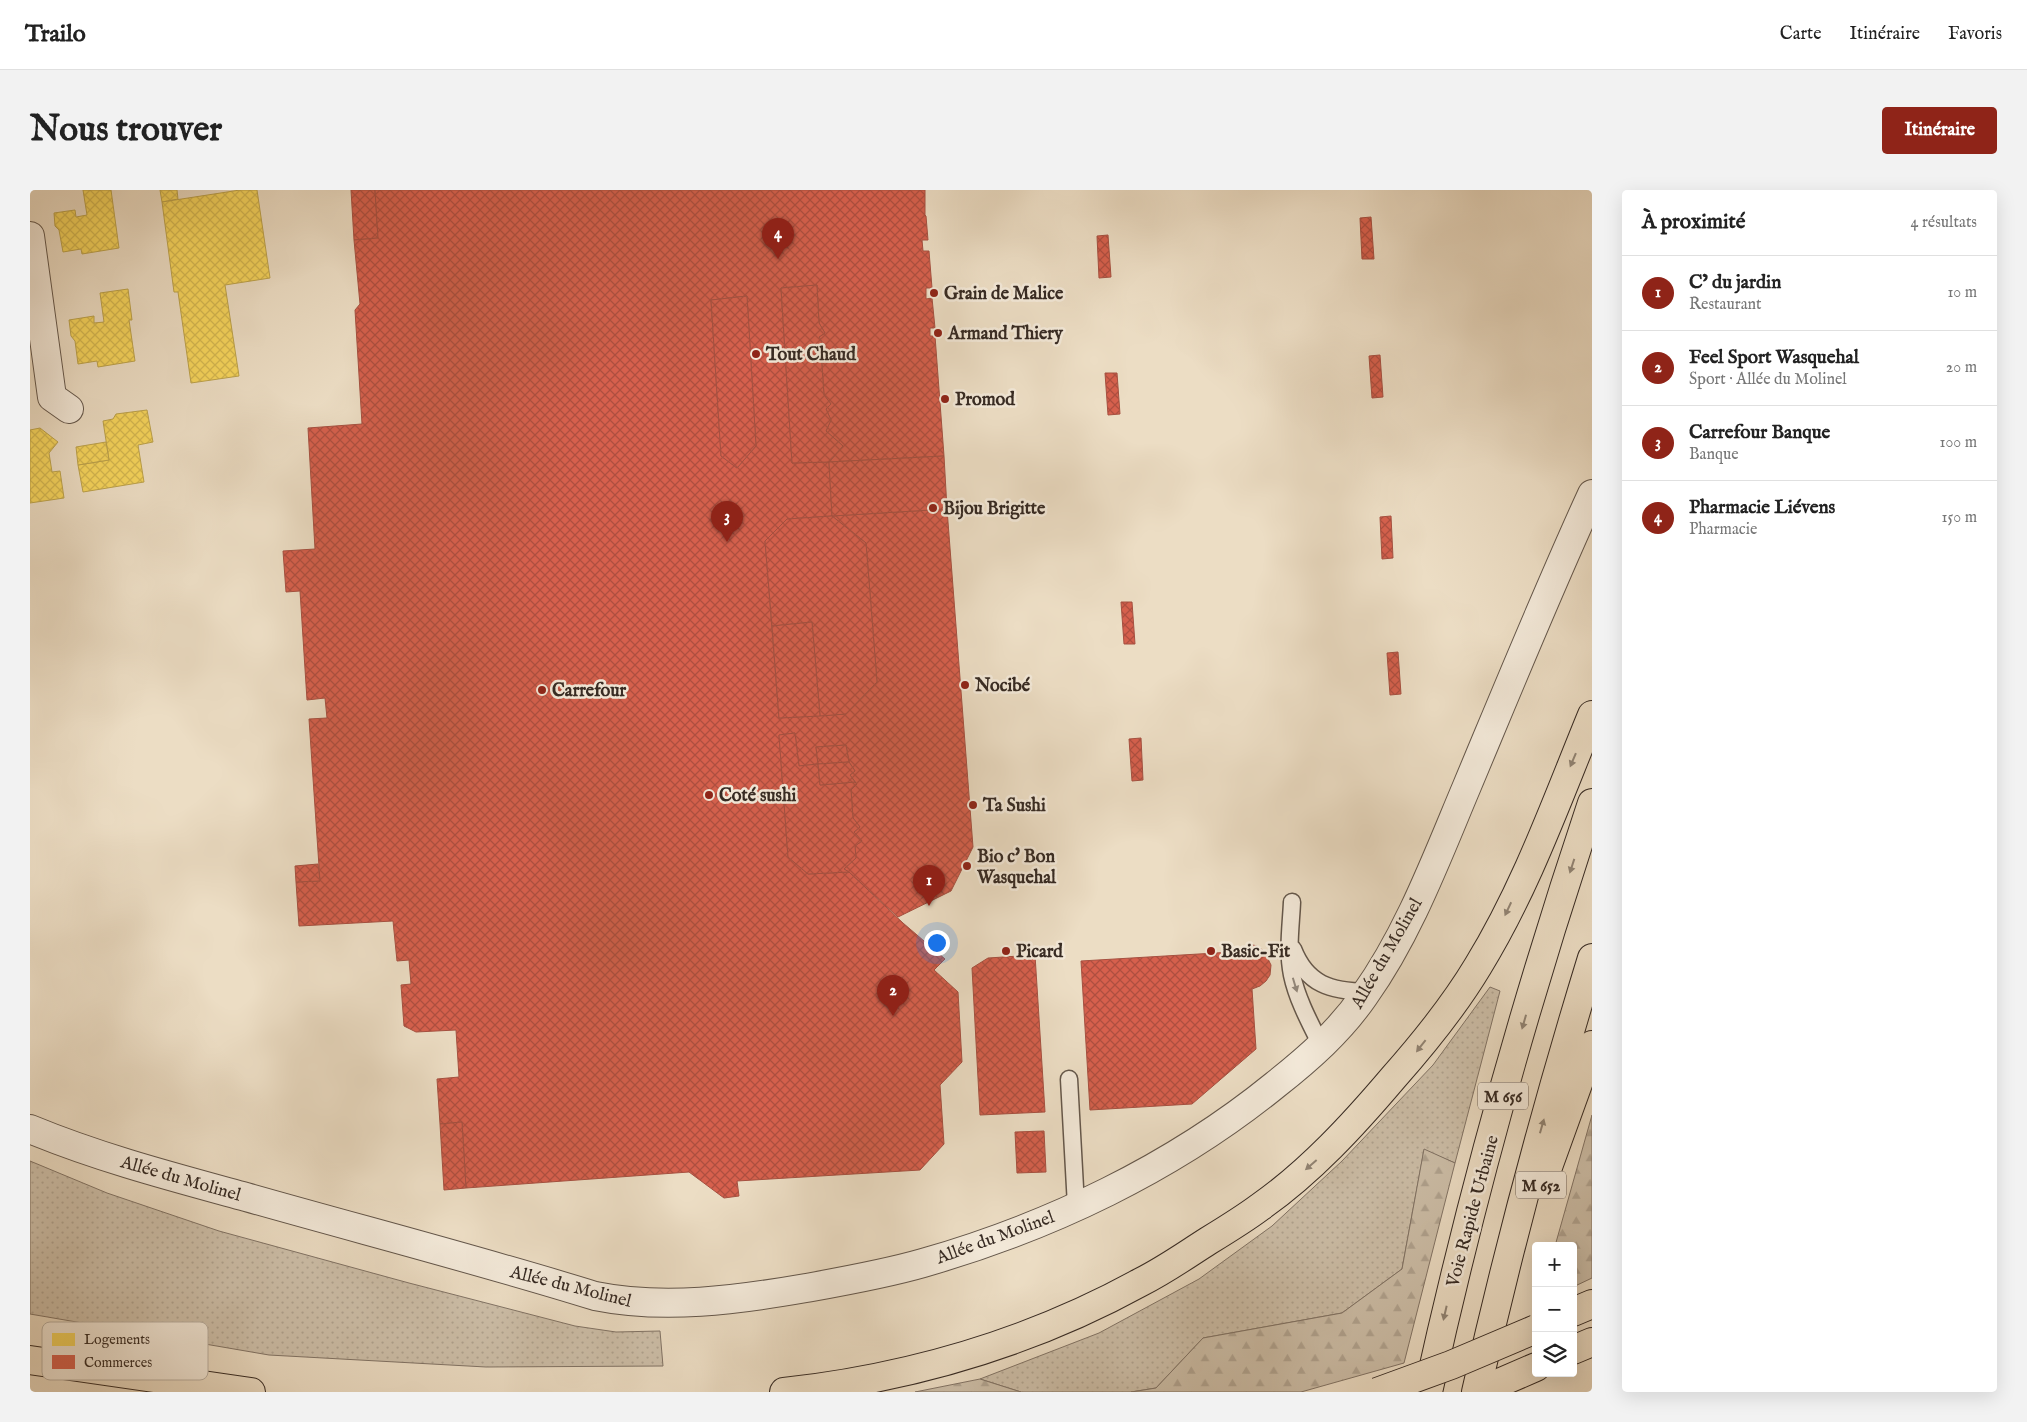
<!DOCTYPE html>
<html lang="fr">
<head>
<meta charset="utf-8">
<style>
  :root { --surface:#fff; --page:#f2f2f2; --text:#222; --muted:#767676; --line:#e0e0e0; --accent:#8f2418 }
  body { margin:0; font-family:"IM FELL English",serif; background:var(--page); color:var(--text) }
  .controls { position:absolute; right:15px; bottom:15px; display:grid; overflow:hidden; border-radius:5px; box-shadow:0 5px 20px #0002 }
  .controls button { width:45px; height:45px; display:grid; place-items:center; padding:0; border:0; border-bottom:1px solid var(--line); background:var(--surface); color:var(--text); font:25px sans-serif }
  .you { position:absolute; left:906px; top:752px; width:18px; height:18px; margin:-12px; border:4px solid #fff; border-radius:50%; background:#1a73e8; box-shadow:0 0 0 8px #1a73e833 }
  .badge { display:grid; place-items:center; width:32px; height:32px; border-radius:50%; background:var(--accent); color:#fff; font-size:16px; font-weight:700 }
  .pin { position:absolute; translate:-50% -41px; filter:drop-shadow(0 1px 2px #0008) }
  .pin::after { content:''; position:absolute; top:26px; width:18px; height:15px; background:inherit; clip-path:polygon(0 0,100% 0,50% 100%) }
  .list { margin:0; padding:0; list-style:none }
  h2 { display:flex; justify-content:space-between; align-items:center; height:65px; margin:0; padding:0 20px; font-size:21px }
  h2 small { font-size:16px; font-weight:400; color:var(--muted) }
  .list li { display:grid; grid-template-columns:32px 1fr auto; gap:15px; align-items:center; box-sizing:border-box; height:75px; padding:0 20px; border-top:1px solid var(--line) }
  .list b { display:block; font-size:19px; white-space:nowrap }
  .list p { margin:0; font-size:16px; white-space:nowrap; color:var(--muted) }
  .list em { font-size:16px; font-style:normal; color:var(--muted) }
  .icon { flex:none; width:28px; height:28px; fill:none; stroke:currentColor; stroke-width:2; stroke-linecap:round; stroke-linejoin:round }
  .map { position:relative; flex:none; width:1562px; height:1202px; overflow:hidden; border-radius:5px }
  header { display:flex; align-items:center; gap:30px; box-sizing:border-box; height:70px; padding:0 25px; background:var(--surface); border-bottom:1px solid var(--line) }
  header strong { font-size:24px }
  nav { display:flex; gap:28px; margin-inline-start:auto; font-size:18px }
  .intro { display:flex; align-items:center; justify-content:space-between; box-sizing:border-box; height:120px; padding:0 30px }
  h1 { margin:0; font-size:35px }
  .button { padding:12px 22px; border-radius:5px; background:var(--accent); color:#fff; font-size:18px; font-weight:700 }
  main { display:flex; gap:30px; padding:0 30px }
  aside { flex:1; background:var(--surface); border-radius:5px; box-shadow:0 5px 20px #0002 }
  .map>svg:first-child { display:block }
  .grass { fill:url(#grass-dots); stroke:#827466 }
  .forest { fill:url(#forest-firs); stroke:#827466 }
  .homes { fill:url(#homes-cross-hatch); stroke:#bca24b }
  .shops { fill:url(#shops-cross-hatch); stroke:#a65040; fill-rule:evenodd }
  .lines { fill:none; stroke-linecap:round; stroke-linejoin:round }
  .service-casing { stroke:#64574b; stroke-width:19 }
  .minor-casing { stroke:#64574b; stroke-width:30 }
  .tertiary-casing { stroke:#64574b; stroke-width:30 }
  .trunk-casing { stroke:#362a23; stroke-width:30 }
  .service { stroke:#f3e9d9; stroke-width:16 }
  .minor { stroke:#f3e9d9; stroke-width:28 }
  .tertiary { stroke:#f3e9d9; stroke-width:28 }
  .trunk { stroke:#ecddc4; stroke-width:28 }
  .trunk-bridge-casing { stroke:#362a23; stroke-width:30; stroke-linecap:butt }
  .trunk-bridge { stroke:#ecddc4; stroke-width:28 }
  .oneway { fill:#918474 }
  .oneway2 { fill:#948a7e }
  .poi-dot { fill:#8f2418; stroke:#f3e9d9; stroke-width:2 }
  .labels { text-anchor:middle; stroke-width:5; stroke-linejoin:round; paint-order:stroke }
  .shield { fill:#f3e9d9; stroke:#6f635a; stroke-width:1 }
  .shield-label { font-size:16px; font-weight:bold; fill:#362a23 }
  .poi-label { font-size:18px; font-weight:bold; fill:#362a23; stroke:#f3e9d9; text-anchor:start }
  .street-label { font-size:18px; fill:#362a23; stroke:#f3e9d9 }
  .key { fill:#f3e9d9; stroke:#bab0a2; stroke-width:1 }
  .key-label { font-size:14px; fill:#362a23 }
</style>
</head>
<body>
<header>
<strong>Trailo</strong>
<nav><a>Carte</a><a>Itinéraire</a><a>Favoris</a></nav>
</header>
<div class="intro"><h1>Nous trouver</h1><a class="button">Itinéraire</a></div>
<main>
<div class="map">
<svg width="1562" height="1202" viewBox="0 0 1562 1202">
  <defs>
    <pattern id="grass-dots" width="8" height="8" patternUnits="userSpaceOnUse" patternTransform="scale(1.25)"><rect width="8" height="8" fill="#cdbfa9"/><path d="M2 2h.1M6 6h.1" fill="none" stroke="#b1a491" stroke-width="1.8" stroke-linecap="round"/></pattern>
    <pattern id="forest-firs" width="22" height="20" patternUnits="userSpaceOnUse" patternTransform="scale(1.25)"><rect width="22" height="20" fill="#cdbfa9"/><path d="M5 1l3.5 6h-7zM16 11l3.5 6h-7z" fill="#b1a491"/></pattern>
    <pattern id="homes-cross-hatch" width="8" height="8" patternUnits="userSpaceOnUse" patternTransform="scale(1.25)"><rect width="8" height="8" fill="#f6d55c"/><path d="M0 0l8 8M0 8l8-8" fill="none" stroke="#d4b750"/></pattern>
    <pattern id="shops-cross-hatch" width="8" height="8" patternUnits="userSpaceOnUse" patternTransform="scale(1.25)"><rect width="8" height="8" fill="#d6604d"/><path d="M0 0l8 8M0 8l8-8" fill="none" stroke="#ae4f40"/></pattern>
  </defs>
  <rect width="100%" height="100%" fill="#ecddc4"/>
  <filter id="stains"><feTurbulence type="fractalNoise" baseFrequency=".004" numOctaves="4"/><feColorMatrix values="0 0 0 0 .2 0 0 0 0 .09 0 0 0 0 .02 0 0 0 .5 -.17"/></filter>
  <radialGradient id="worn" r=".72"><stop offset=".6" stop-color="#630" stop-opacity="0"/><stop offset="1" stop-color="#630" stop-opacity=".3"/></radialGradient>
  <!-- grass -->
  <g class="grass">
    <path d="M 1460,797 L 1470,801 L 1425,973 L 1394,960 L 1372,1079 L 1312,1123 L 1173,1148 L 1126,1198 L 1101,1202 L 991,1202 L 950,1189 L 1069,1143 L 1169,1089 L 1242,1036 L 1312,971 L 1403,875 Z"/>
    <path d="M 0,971 L 77,1003 L 189,1041 L 379,1093 L 545,1136 L 586,1142 L 630,1141 L 633,1176 L 456,1177 L 239,1165 L 0,1124 Z"/>
  </g>
  <!-- forest -->
  <g class="forest">
    <path d="M 1562,925 L 1562,1088 L 1543,1097 L 1543,1056 L 1525,1056 Z"/>
    <path d="M 1394,959 L 1425,973 L 1374,1173 L 1271,1202 L 1101,1202 L 1126,1198 L 1173,1148 L 1312,1123 L 1372,1079 Z"/>
    <path d="M 950,1189 L 991,1202 L 885,1202 Z"/>
  </g>
  <!-- homes -->
  <g class="homes">
    <path d="M 53,0 L 81,0 L 89,58 L 52,64 L 51,59 L 33,62 L 29,40 L 25,36 L 24,23 L 45,20 L 46,27 L 57,25 Z"/>
    <path d="M 130,0 L 147,0 L 148,9 L 132,12 Z"/>
    <path d="M 210,0 L 227,0 L 240,88 L 195,95 L 209,186 L 161,193 L 148,102 L 144,102 L 132,12 Z"/>
    <path d="M 98,99 L 102,130 L 99,130 L 105,171 L 68,177 L 67,171 L 48,174 L 45,151 L 41,146 L 39,130 L 64,126 L 64,133 L 74,132 L 70,103 Z"/>
    <path d="M 117,220 L 123,252 L 108,255 L 114,292 L 53,302 L 48,275 L 79,270 L 73,231 L 83,229 L 86,224 Z"/>
    <path d="M 10,238 L 28,252 L 19,263 L 22,282 L 30,281 L 34,308 L 0,313 L 0,240 Z"/>
    <path d="M 76,252 L 79,270 L 48,275 L 46,257 Z"/>
  </g>
  <!-- shops -->
  <g class="shops">
    <path d="M 321,0 L 345,0 L 348,48 L 324,50 Z"/>
    <path d="M 345,0 L 895,0 L 895,25 L 896,26 L 898,50 L 892,50 L 893,61 L 899,61 L 902,98 L 896,98 L 896,109 L 902,108 L 905,138 L 900,138 L 900,146 L 905,146 L 914,266 L 799,272 L 802,326 L 917,319 L 943,657 L 921,701 L 868,727 L 819,682 L 873,733 L 915,769 L 904,780 L 928,802 L 932,872 L 910,895 L 914,954 L 890,980 L 707,991 L 709,1006 L 694,1008 L 659,982 L 436,998 L 432,932 L 410,934 L 407,889 L 429,887 L 426,840 L 386,842 L 374,836 L 371,795 L 381,794 L 379,770 L 367,771 L 363,731 L 269,736 L 266,692 L 290,691 L 279,529 L 297,528 L 295,508 L 277,510 L 270,401 L 256,402 L 253,361 L 285,359 L 278,238 L 332,234 L 325,120 L 330,114 L 324,50 L 348,48 ZM 787,95 L 789,133 L 795,143 L 789,147 L 796,159 L 791,162 L 794,205 L 801,214 L 796,219 L 801,230 L 796,241 L 813,256 L 799,272 L 762,273 L 751,98 ZM 717,106 L 726,256 L 707,278 L 691,266 L 681,110 ZM 802,326 L 836,353 L 847,492 L 816,524 L 749,528 L 735,351 L 757,329 ZM 765,543 L 769,576 L 788,574 L 786,557 L 816,555 L 819,572 L 825,581 L 820,585 L 827,594 L 821,600 L 823,628 L 830,637 L 824,642 L 832,651 L 825,656 L 826,668 L 814,679 L 819,682 L 778,684 L 758,667 L 749,545 Z"/>
    <path d="M 1341,27 L 1344,69 L 1332,69 L 1330,28 Z"/>
    <path d="M 1078,45 L 1081,87 L 1069,88 L 1067,46 Z"/>
    <path d="M 787,95 L 789,133 L 795,143 L 789,147 L 796,159 L 791,162 L 794,205 L 801,214 L 796,219 L 801,230 L 796,241 L 813,256 L 799,272 L 762,273 L 751,98 Z"/>
    <path d="M 717,106 L 726,256 L 707,278 L 691,266 L 681,110 Z"/>
    <path d="M 1350,165 L 1353,207 L 1342,208 L 1339,166 Z"/>
    <path d="M 1075,183 L 1087,183 L 1090,224 L 1078,225 Z"/>
    <path d="M 914,266 L 917,319 L 802,326 L 799,272 Z"/>
    <path d="M 802,326 L 836,353 L 847,492 L 816,524 L 790,526 L 782,432 L 742,436 L 735,351 L 757,329 Z"/>
    <path d="M 1361,326 L 1363,368 L 1352,369 L 1350,327 Z"/>
    <path d="M 1091,412 L 1102,412 L 1105,454 L 1094,454 Z"/>
    <path d="M 782,432 L 790,526 L 749,528 L 742,436 Z"/>
    <path d="M 1368,462 L 1371,504 L 1360,505 L 1357,463 Z"/>
    <path d="M 765,543 L 769,576 L 788,574 L 790,595 L 825,592 L 827,594 L 821,600 L 823,628 L 830,637 L 824,642 L 832,651 L 825,656 L 826,668 L 814,679 L 819,682 L 778,684 L 758,667 L 749,545 Z"/>
    <path d="M 1111,548 L 1113,590 L 1102,591 L 1099,549 Z"/>
    <path d="M 816,555 L 819,572 L 788,574 L 786,557 Z"/>
    <path d="M 819,572 L 825,581 L 820,585 L 825,592 L 790,595 L 788,574 Z"/>
    <path d="M 288,674 L 290,691 L 266,692 L 265,676 Z"/>
    <path d="M 1219,754 L 1227,756 L 1234,761 L 1241,775 L 1240,785 L 1236,791 L 1230,796 L 1222,799 L 1226,859 L 1162,914 L 1060,920 L 1051,771 L 1219,761 Z"/>
    <path d="M 1005,765 L 1015,922 L 950,925 L 942,778 L 958,768 Z"/>
    <path d="M 432,932 L 436,998 L 414,1000 L 410,934 Z"/>
    <path d="M 1014,941 L 1016,982 L 987,983 L 985,942 Z"/>
  </g>
  <g class="lines">
    <defs>
      <g id="service">
        <path d="M 1262,712 C 1261,735 1257,761 1262,785 C 1267,809 1280,833 1291,855"/>
        <path d="M 1263,759 C 1277,795 1301,801 1337,802"/>
        <path d="M 1039,889 L 1046,1016"/>
      </g>
      <path id="minor" d="M 0,46 L 22,207 L 39,219"/>
      <path id="tertiary" d="M 0,939 C 70,968 143,987 216,1007 C 332,1040 449,1070 565,1106 C 634,1120 707,1110 776,1098 C 815,1091 855,1084 893,1073 C 1019,1037 1143,978 1245,895 C 1278,869 1310,841 1334,806 C 1379,743 1407,667 1437,596 C 1478,498 1518,400 1562,304"/>
      <g id="trunk">
        <path d="M 1518,977 L 1562,855"/>
        <path d="M 1543,1122 L 1562,1114"/>
        <path d="M 1543,1160 L 1562,1152"/>
        <path d="M 0,1170 L 221,1202"/>
        <path d="M 754,1202 C 880,1188 1000,1153 1111,1092 C 1135,1080 1156,1065 1178,1051 C 1196,1040 1214,1029 1230,1017 C 1280,982 1324,934 1363,888 C 1394,853 1424,816 1448,776 C 1496,698 1527,610 1562,525"/>
        <path d="M 1398,1202 C 1442,1003 1497,806 1562,613"/>
        <path d="M 1446,1202 C 1479,1056 1518,911 1562,768"/>
        <path d="M 1448,1202 L 1506,1177"/>
      </g>
    </defs>
    <!-- service casing -->
    <use href="#service" class="service-casing"/>
    <!-- minor casing -->
    <use href="#minor" class="minor-casing"/>
    <!-- tertiary casing -->
    <use href="#tertiary" class="tertiary-casing"/>
    <!-- trunk casing -->
    <use href="#trunk" class="trunk-casing"/>
    <!-- service -->
    <use href="#service" class="service"/>
    <!-- minor -->
    <use href="#minor" class="minor"/>
    <!-- tertiary -->
    <use href="#tertiary" class="tertiary"/>
    <!-- trunk -->
    <use href="#trunk" class="trunk"/>
    <defs>
      <path id="trunk-bridge" d="M 1347,1202 L 1421,1175 L 1506,1139"/>
    </defs>
    <!-- trunk-bridge casing -->
    <use href="#trunk-bridge" class="trunk-bridge-casing"/>
    <!-- trunk-bridge -->
    <use href="#trunk-bridge" class="trunk-bridge"/>
  </g>
  <!-- one-way arrows -->
  <defs><path id="oneway-solid" d="M-6-.8H1V-3.2L6.5 0L1 3.2V.8H-6Z" transform="scale(1.25)"/></defs>
  <g class="oneway">
    <use href="#oneway-solid" transform="translate(1543 570) rotate(113)"/>
    <use href="#oneway-solid" transform="translate(1542 676) rotate(108)"/>
    <use href="#oneway-solid" transform="translate(1478 719) rotate(115)"/>
    <use href="#oneway-solid" transform="translate(1494 832) rotate(106)"/>
    <use href="#oneway-solid" transform="translate(1391 856) rotate(128)"/>
    <use href="#oneway-solid" transform="translate(1512 936) rotate(-74)"/>
    <use href="#oneway-solid" transform="translate(1281 975) rotate(139)"/>
    <use href="#oneway-solid" transform="translate(1415 1123) rotate(103)"/>
  </g>
  <use class="oneway2" href="#oneway-solid" transform="translate(1265 795) rotate(73)"/>
  <!-- markers -->
  <g class="poi-dot">
    <circle cx="904" cy="103" r="5"/>
    <circle cx="908" cy="143" r="5"/>
    <circle cx="726" cy="164" r="5"/>
    <circle cx="915" cy="209" r="5"/>
    <circle cx="903" cy="318" r="5"/>
    <circle cx="935" cy="495" r="5"/>
    <circle cx="512" cy="500" r="5"/>
    <circle cx="679" cy="605" r="5"/>
    <circle cx="943" cy="615" r="5"/>
    <circle cx="937" cy="676" r="5"/>
    <circle cx="976" cy="761" r="5"/>
    <circle cx="1181" cy="761" r="5"/>
  </g>
  <g class="labels">
    <!-- shield labels -->
    <g class="shield">
      <rect x="1448" y="892.5" width="50" height="27" rx="4"/>
      <rect x="1486" y="981.5" width="50" height="27" rx="4"/>
    </g>
    <g class="shield-label">
      <text x="1473" y="912">M 656</text>
      <text x="1511" y="1001">M 652</text>
    </g>
    <!-- poi labels -->
    <g class="poi-label">
      <text x="914" y="109">Grain de Malice</text>
      <text x="918" y="149">Armand Thiery</text>
      <text x="736" y="170">Tout Chaud</text>
      <text x="925" y="215">Promod</text>
      <text x="913" y="324">Bijou Brigitte</text>
      <text x="945" y="501">Nocibé</text>
      <text x="522" y="506">Carrefour</text>
      <text x="689" y="611">Coté sushi</text>
      <text x="953" y="621">Ta Sushi</text>
      <text x="947" y="672">Bio c' Bon<tspan x="947" dy="21">Wasquehal</tspan></text>
      <text x="986" y="767">Picard</text>
      <text x="1191" y="767">Basic-Fit</text>
    </g>
    <!-- street labels -->
    <g class="street-label">
      <text transform="translate(1356 763) rotate(-60)" y="6">Allée du Molinel</text>
      <text transform="translate(151 988) rotate(16)" y="6">Allée du Molinel</text>
      <text transform="translate(1442 1021) rotate(-75)" y="6">Voie Rapide Urbaine</text>
      <text transform="translate(965 1047) rotate(-20)" y="6">Allée du Molinel</text>
      <text transform="translate(541 1096) rotate(14)" y="6">Allée du Molinel</text>
    </g>
  </g>
  <!-- legend -->
  <rect x="12" y="1132" width="166" height="58" rx="8" class="key"/>
  <rect x="22" y="1143" width="23" height="13" fill="#f6d55c"/>
  <rect x="22" y="1165" width="23" height="14" fill="#d6604d"/>
  <g class="key-label">
    <text x="54" y="1154">Logements</text>
    <text x="54" y="1177">Commerces</text>
  </g>
  <rect width="100%" height="100%" filter="url(#stains)"/>
  <rect width="100%" height="100%" fill="url(#worn)"/>
</svg>
<div class="controls">
<button>+</button>
<button>−</button>
<button><svg class="icon" aria-label="layers" viewBox="0 0 24 24"><path d="M12 4l9 5-9 5-9-5zM3 14l9 5 9-5"/></svg></button>
</div>
<div class="you"></div>
<div class="pin badge" style="left:899px;top:716px">1</div>
<div class="pin badge" style="left:863px;top:826px">2</div>
<div class="pin badge" style="left:697px;top:352px">3</div>
<div class="pin badge" style="left:748px;top:69px">4</div>
</div>
<aside>
<h2>À proximité<small>4 résultats</small></h2>
<ul class="list">
<li><span class="badge">1</span><div><b>C’ du jardin</b><p>Restaurant</p></div><em>10 m</em></li>
<li><span class="badge">2</span><div><b>Feel Sport Wasquehal</b><p>Sport · Allée du Molinel</p></div><em>20 m</em></li>
<li><span class="badge">3</span><div><b>Carrefour Banque</b><p>Banque</p></div><em>100 m</em></li>
<li><span class="badge">4</span><div><b>Pharmacie Liévens</b><p>Pharmacie</p></div><em>150 m</em></li>
</ul>
</aside>
</main>
</body>
</html>
